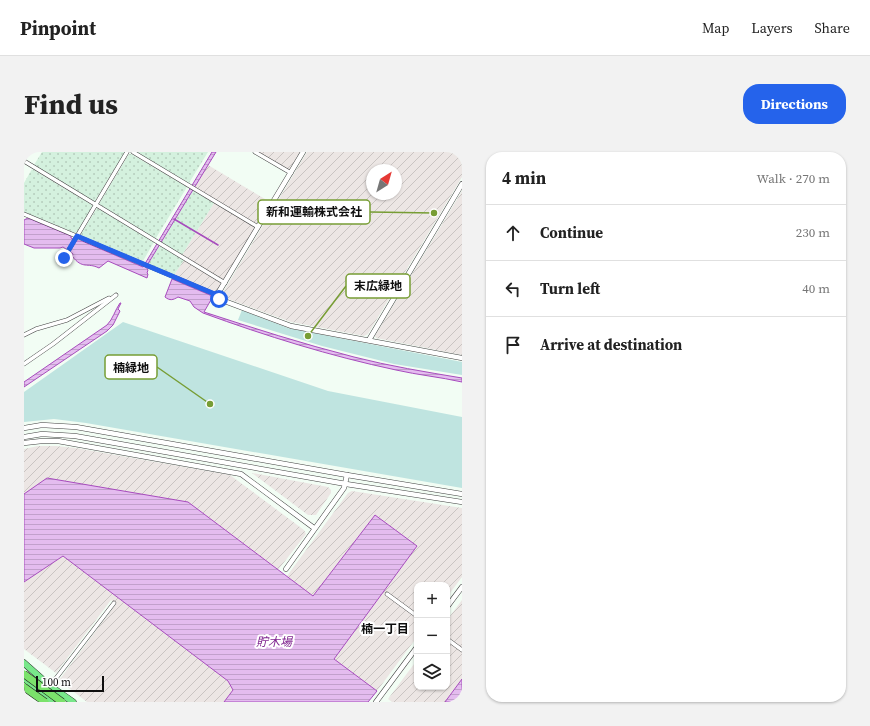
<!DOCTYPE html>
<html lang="en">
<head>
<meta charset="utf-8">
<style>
  :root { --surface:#fff; --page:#f2f2f2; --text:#222; --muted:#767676; --line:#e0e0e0; --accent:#2563eb }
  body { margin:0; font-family:"Source Serif 4","Noto Sans JP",serif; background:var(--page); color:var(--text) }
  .controls { position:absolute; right:12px; bottom:12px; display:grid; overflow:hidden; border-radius:8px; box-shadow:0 1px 3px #0004 }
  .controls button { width:36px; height:36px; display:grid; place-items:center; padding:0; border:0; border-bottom:1px solid var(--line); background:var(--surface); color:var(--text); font:20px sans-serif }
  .compass { position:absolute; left:342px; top:12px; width:36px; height:36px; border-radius:50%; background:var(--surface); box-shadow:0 1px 3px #0004; rotate:37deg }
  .scale { position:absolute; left:12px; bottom:10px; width:68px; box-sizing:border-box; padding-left:4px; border:2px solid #0e0e0e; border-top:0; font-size:11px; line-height:14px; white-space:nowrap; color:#0e0e0e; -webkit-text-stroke:3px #fff; paint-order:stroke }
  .stop { position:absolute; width:12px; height:12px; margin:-9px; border:3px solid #2563eb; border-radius:50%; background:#fff }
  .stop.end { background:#2563eb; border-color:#fff; box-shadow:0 1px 4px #0008 }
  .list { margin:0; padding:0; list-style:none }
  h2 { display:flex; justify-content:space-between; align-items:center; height:52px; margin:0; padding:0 16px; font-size:17px }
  h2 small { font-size:13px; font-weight:400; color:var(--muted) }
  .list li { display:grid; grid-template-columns:26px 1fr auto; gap:12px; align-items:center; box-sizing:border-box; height:56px; padding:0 16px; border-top:1px solid var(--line) }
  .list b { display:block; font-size:15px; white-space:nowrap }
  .list em { font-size:13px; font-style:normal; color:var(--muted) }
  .icon { flex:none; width:22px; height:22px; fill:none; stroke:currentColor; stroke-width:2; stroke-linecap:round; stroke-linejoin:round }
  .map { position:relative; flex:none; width:438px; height:550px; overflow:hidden; border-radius:16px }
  header { display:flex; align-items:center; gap:24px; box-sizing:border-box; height:56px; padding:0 20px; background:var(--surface); border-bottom:1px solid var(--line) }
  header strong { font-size:19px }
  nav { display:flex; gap:22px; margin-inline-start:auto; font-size:14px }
  .intro { display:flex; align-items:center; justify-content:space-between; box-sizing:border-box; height:96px; padding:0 24px }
  h1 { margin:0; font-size:28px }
  .button { padding:10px 18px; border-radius:16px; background:var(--accent); color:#fff; font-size:14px; font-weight:700 }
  main { display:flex; gap:24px; padding:0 24px }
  aside { flex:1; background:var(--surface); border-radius:16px; box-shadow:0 1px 3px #0004 }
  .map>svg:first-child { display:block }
  .industrial { fill:url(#industrial-furrows); fill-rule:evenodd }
  .farmland { fill:url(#farmland-dots) }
  .park { fill:#bfe4e0 }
  .water { fill:url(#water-rules); stroke:#a74cbd }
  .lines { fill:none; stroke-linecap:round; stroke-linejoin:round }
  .stream { stroke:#a74cbd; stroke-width:1.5 }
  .minor-casing { stroke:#414141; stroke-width:4.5 }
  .tertiary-casing { stroke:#414141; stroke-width:5.5 }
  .primary-casing { stroke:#1f1f1f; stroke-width:7 }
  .minor { stroke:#fff; stroke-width:3.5 }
  .tertiary { stroke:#fff; stroke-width:4.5 }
  .primary { stroke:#78e78a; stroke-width:6 }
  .motorway-bridge-casing { stroke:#1f1f1f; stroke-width:8; stroke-linecap:butt }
  .motorway-bridge { stroke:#7be26b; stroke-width:7 }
  .route { stroke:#2563eb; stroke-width:5 }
  .labels { text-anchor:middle; stroke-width:4; stroke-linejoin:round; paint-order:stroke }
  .neighbourhood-label { font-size:12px; font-weight:bold; fill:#0e0e0e; stroke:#fff }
  .water-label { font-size:12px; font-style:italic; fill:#812791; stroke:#fff }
  .leader { fill:none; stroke:#779d34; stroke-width:1.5 }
  .callout-dot { fill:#779d34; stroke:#fff; stroke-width:1.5 }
  .callout { fill:#fff; stroke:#779d34; stroke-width:1.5 }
  .callout-label { font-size:12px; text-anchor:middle; font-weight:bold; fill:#0e0e0e }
</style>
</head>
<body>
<header>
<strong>Pinpoint</strong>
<nav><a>Map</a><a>Layers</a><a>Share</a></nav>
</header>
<div class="intro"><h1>Find us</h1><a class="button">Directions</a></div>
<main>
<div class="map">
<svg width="438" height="550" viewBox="0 0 438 550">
  <defs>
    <pattern id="industrial-furrows" width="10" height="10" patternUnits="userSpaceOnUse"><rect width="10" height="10" fill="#ece6e4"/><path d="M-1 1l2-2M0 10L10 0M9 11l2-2" fill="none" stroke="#c9c4c2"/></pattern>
    <pattern id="farmland-dots" width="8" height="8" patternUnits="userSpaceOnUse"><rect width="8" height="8" fill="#d4f1de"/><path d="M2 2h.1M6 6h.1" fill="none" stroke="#b5cdbd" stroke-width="1.8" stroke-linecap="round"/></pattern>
    <pattern id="water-rules" width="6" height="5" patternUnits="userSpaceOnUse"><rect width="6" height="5" fill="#e4bcef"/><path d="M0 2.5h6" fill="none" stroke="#c2a0cc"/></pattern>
  </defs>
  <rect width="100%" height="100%" fill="#f2fdf4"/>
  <!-- industrial -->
  <g class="industrial">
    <path d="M 234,0 L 276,0 L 265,18 Z"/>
    <path d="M 283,0 L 438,0 L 438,25 L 344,182 L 340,184 L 267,170 L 199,145 L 198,142 ZM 348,18 L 372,18 L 372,42 L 348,42 Z"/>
    <path d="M 184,13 L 246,50 L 233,71 L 231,72 L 170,35 Z"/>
    <path d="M 438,39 L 438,203 L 352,186 L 351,184 Z"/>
    <path d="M 190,51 L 229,74 L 230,77 L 200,127 L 198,127 L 158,103 Z"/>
    <path d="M 160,108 L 197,131 L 193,140 L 191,140 L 150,123 Z"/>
    <path d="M 14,294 L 32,294 L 52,296 L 206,323 L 280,378 L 282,382 L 254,418 L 164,350 L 0,342 L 0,297 Z"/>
    <path d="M 228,321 L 304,335 L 307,338 L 307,341 L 292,363 L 284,363 Z"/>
    <path d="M 328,339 L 438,356 L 438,425 L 423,445 L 423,433 L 393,433 L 393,485 L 353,539 L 310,507 L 393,394 L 351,363 L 289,444 L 263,424 L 324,341 Z"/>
    <path d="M 39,404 L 204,529 L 209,538 L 200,550 L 63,550 L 37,530 L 36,527 L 92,452 L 87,448 L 32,521 L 0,497 L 0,430 Z"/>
    <path d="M 438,448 L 438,527 L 421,550 L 368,550 L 364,547 L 393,508 L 393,535 L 423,535 L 423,468 Z"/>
  </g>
  <!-- farmland -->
  <g class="farmland">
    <path d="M 18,0 L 101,0 L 71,49 L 70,50 L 11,14 L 10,13 Z"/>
    <path d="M 112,0 L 184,0 L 165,31 Z"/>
    <path d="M 105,2 L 107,2 L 163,35 L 132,86 L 131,86 L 75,52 Z"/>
    <path d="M 8,17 L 68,53 L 69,55 L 53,80 L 51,81 L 0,60 L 0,31 Z"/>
    <path d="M 168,38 L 190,51 L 158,103 L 137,90 Z"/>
    <path d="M 73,56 L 130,90 L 119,109 L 58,84 L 57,82 Z"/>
    <path d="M 135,93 L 160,108 L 150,123 L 124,112 Z"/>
  </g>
  <!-- park -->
  <g class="park">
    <path d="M 218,158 L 264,176 L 438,210 L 438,223 L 370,212 L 298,194 L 214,168 Z"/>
    <path d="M 99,170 L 304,239 L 438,265 L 438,336 L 62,271 L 30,267 L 0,270 L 0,240 Z"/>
  </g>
  <!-- water -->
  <g class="water">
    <path d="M 188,0 L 192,0 L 122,115 L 124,118 L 123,121 L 124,122 L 123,126 L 84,109 L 75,116 C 63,110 59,118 48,104 L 49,102 L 39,95 L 36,96 L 10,96 L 0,92 L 0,68 L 4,66 L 47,84 L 47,86 L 53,89 L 58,89 L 119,115 Z"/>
    <path d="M 148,127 L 186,143 L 188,146 L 180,160 C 229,176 279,192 330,205 C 365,214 402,220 438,226 L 438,230 C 416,225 394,223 372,218 C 306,204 242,184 179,161 L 170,155 L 166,149 L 154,145 C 149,148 146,149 141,145 Z"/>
    <path d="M 96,151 L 97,151 L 94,157 L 96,159 L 89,173 L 83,179 L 0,235 L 0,230 L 83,173 C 89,167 91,158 96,151 Z"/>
    <path d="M 23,326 L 164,350 L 289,444 L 351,363 L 393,394 L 310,507 L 353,539 L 344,550 L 200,550 L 209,538 L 204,529 L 39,404 L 0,430 L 0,342 Z"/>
    <path d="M 438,527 L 438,550 L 421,550 Z"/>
  </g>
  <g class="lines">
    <!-- stream -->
    <path class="stream" d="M 150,67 L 194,93"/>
    <defs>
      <g id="minor">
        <path d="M 109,0 L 234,75"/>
        <path d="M 231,0 L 267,21"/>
        <path d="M 0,9 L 201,131"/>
        <path d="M 0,62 L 193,143"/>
        <path d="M 40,106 L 103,0"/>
        <path d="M 0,183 L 12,177 L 43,168 L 85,146"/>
        <path d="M 0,212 L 29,192 L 92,143"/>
        <path d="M 363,442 L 393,464"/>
        <path d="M 423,487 L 438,498"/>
        <path d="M 26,534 L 90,451"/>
      </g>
      <g id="tertiary">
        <path d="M 279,0 L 193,143 L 195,147 L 267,174 L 438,206"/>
        <path d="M 345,188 L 438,32"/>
        <path d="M 0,276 L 18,273 L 52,275 L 323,323 L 438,342"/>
        <path d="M 0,285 L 18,282 L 51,284 L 322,332 L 438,350"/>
        <path d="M 0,291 L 18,289 L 34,289 L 217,322 L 290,376"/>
        <path d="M 262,417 L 320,336 L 323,323"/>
        <path d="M 423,455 L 438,435"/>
        <path d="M 352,550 L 393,495"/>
      </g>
      <g id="primary">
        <path d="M 0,511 L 26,534 L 49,550"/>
        <path d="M 0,526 L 27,550"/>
      </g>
    </defs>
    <!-- minor casing -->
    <use href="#minor" class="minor-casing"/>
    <!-- tertiary casing -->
    <use href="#tertiary" class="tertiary-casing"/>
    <!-- primary casing -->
    <use href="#primary" class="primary-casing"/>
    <!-- minor -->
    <use href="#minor" class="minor"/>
    <!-- tertiary -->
    <use href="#tertiary" class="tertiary"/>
    <!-- primary -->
    <use href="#primary" class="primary"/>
    <defs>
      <g id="motorway-bridge">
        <path d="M 0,522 L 38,550"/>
        <path d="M 0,535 L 21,550"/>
      </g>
    </defs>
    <!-- motorway-bridge casing -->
    <use href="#motorway-bridge" class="motorway-bridge-casing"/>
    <!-- motorway-bridge -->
    <use href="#motorway-bridge" class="motorway-bridge"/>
  </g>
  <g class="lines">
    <!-- route -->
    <path class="route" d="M 40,106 L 53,84 L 193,143 L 195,147"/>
  </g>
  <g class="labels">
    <!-- neighbourhood labels -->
    <g class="neighbourhood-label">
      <text x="361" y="481">楠一丁目</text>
    </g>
    <!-- water labels -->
    <g class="water-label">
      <text x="250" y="494">貯木場</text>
    </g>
  </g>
  <!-- callouts -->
  <path class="leader" d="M410 61L346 60M284 184L322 134M186 252L133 215"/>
  <g class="callout-dot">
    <circle cx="410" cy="61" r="4"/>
    <circle cx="284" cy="184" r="4"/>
    <circle cx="186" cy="252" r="4"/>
  </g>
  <g class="callout">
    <rect x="234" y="48" width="112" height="24" rx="4"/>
    <rect x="322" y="122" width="64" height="24" rx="4"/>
    <rect x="81" y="203" width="52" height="24" rx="4"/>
  </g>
  <g class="callout-label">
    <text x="290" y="64">新和運輸株式会社</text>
    <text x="354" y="138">末広緑地</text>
    <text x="107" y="220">楠緑地</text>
  </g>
</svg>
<div class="controls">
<button>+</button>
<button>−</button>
<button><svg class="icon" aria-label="layers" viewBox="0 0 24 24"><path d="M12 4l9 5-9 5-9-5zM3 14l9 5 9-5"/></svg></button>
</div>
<svg class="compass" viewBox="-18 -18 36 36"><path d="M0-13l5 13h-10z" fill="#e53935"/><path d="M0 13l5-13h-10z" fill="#767676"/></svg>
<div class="scale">100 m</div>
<div class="stop" style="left:195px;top:147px"></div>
<div class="stop end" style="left:40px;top:106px"></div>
</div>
<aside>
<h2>4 min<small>Walk · 270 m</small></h2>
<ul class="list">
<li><svg class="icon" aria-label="ahead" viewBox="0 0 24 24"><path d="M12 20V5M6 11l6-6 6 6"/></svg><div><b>Continue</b></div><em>230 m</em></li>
<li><svg class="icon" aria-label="left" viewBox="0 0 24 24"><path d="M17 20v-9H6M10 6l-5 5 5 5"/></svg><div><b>Turn left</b></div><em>40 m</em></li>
<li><svg class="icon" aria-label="arrive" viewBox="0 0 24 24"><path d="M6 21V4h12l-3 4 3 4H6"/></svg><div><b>Arrive at destination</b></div></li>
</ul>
</aside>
</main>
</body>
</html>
